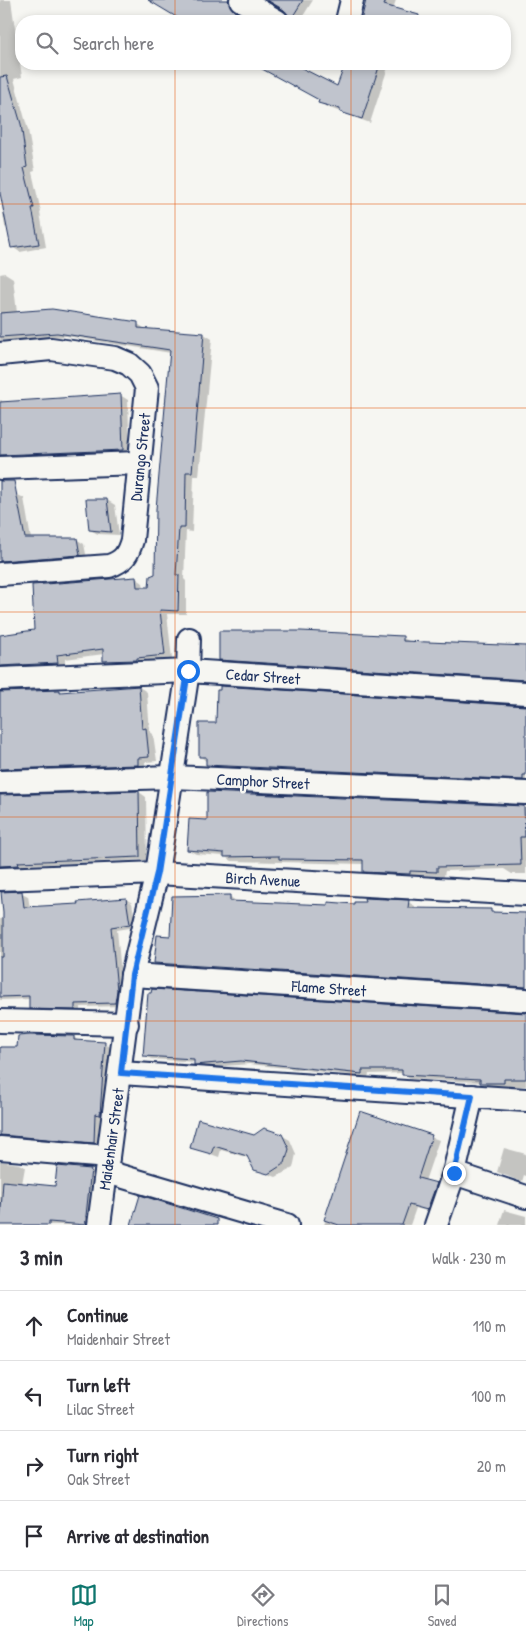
<!DOCTYPE html>
<html lang="en">
<head>
<meta charset="utf-8">
<style>
  :root { --surface:#fff; --page:#f7f7f7; --text:#2b2b33; --muted:#7c7c81; --line:#e1e1e2; --accent:#0f766e }
  body { margin:0; font-family:"Patrick Hand",sans-serif; background:var(--page); color:var(--text) }
  .stop { position:absolute; width:15px; height:15px; margin:-11px; border:4px solid #1a73e8; border-radius:50%; background:#fff }
  .stop.end { background:#1a73e8; border-color:#fff; box-shadow:0 1px 5px #0008 }
  .list { margin:0; padding:0; list-style:none }
  h2 { display:flex; justify-content:space-between; align-items:center; height:65px; margin:0; padding:0 20px; font-size:21px }
  h2 small { font-size:16px; font-weight:400; color:var(--muted) }
  .list li { display:grid; grid-template-columns:32px 1fr auto; gap:15px; align-items:center; box-sizing:border-box; height:70px; padding:0 20px; border-top:1px solid var(--line) }
  .list b { display:block; font-size:19px; white-space:nowrap }
  .list p { margin:0; font-size:16px; white-space:nowrap; color:var(--muted) }
  .list em { font-size:16px; font-style:normal; color:var(--muted) }
  .icon { flex:none; width:28px; height:28px; fill:none; stroke:currentColor; stroke-width:2; stroke-linecap:round; stroke-linejoin:round }
  .map { position:relative; flex:none; width:526px; height:1225px; overflow:hidden }
  .search { position:absolute; background:var(--surface); box-shadow:0 2px 8px #0003; left:15px; right:15px; top:15px; height:55px; display:flex; align-items:center; gap:12px; box-sizing:border-box; padding:0 18px; border-radius:20px; color:var(--muted); font-size:19px }
  .sheet { height:345px; background:var(--surface) }
  nav { display:flex; justify-content:space-around; align-items:center; box-sizing:border-box; height:70px; border-top:1px solid var(--line); background:var(--surface); font-size:14px; color:var(--muted) }
  nav a { display:grid; justify-items:center; gap:2px }
  nav .on { color:var(--accent) }
  .map>svg:first-child { display:block }
  .shadow { fill:#0003 }
  .building { fill:#c0c4cd; stroke:#1b2f5e }
  .lines { fill:none; stroke-linecap:round; stroke-linejoin:round }
  .minor-casing { stroke:#1b2f5e; stroke-width:26 }
  .minor { stroke:#f6f6f2; stroke-width:22 }
  .route { stroke:#1a73e8; stroke-width:6 }
  .grid { fill:none; stroke:#e8590c; stroke-width:1; stroke-opacity:0.55 }
  .labels { text-anchor:middle; stroke-width:5; stroke-linejoin:round; paint-order:stroke }
  .street-label { font-size:16px; fill:#1b2f5e; stroke:#f6f6f2 }
</style>
</head>
<body>
<div class="map">
<svg width="526" height="1225" viewBox="0 0 526 1225">
  <rect width="100%" height="100%" fill="#f6f6f2"/>
  <filter id="ink" filterUnits="userSpaceOnUse"><feTurbulence type="fractalNoise" baseFrequency=".02" numOctaves="2"/><feDisplacementMap in="SourceGraphic" scale="10" xChannelSelector="R" yChannelSelector="G"/><feConvolveMatrix kernelMatrix="1 2 1 2 8 2 1 2 1" color-interpolation-filters="sRGB"/></filter>
  <g filter="url(#ink)">
    <!-- shadow -->
    <g class="shadow">
      <path d="M 0,0 L 11,0 L 22,77 L 14,79 L 28,130 L 35,171 L 32,172 L 41,212 L 40,213 L 46,247 L 20,252 L 12,247 L 9,229 L 5,227 L 0,191 Z"/>
      <path d="M 150,0 L 238,0 L 235,4 L 237,12 L 249,21 L 185,21 Z"/>
      <path d="M 269,0 L 313,0 L 300,21 L 291,21 L 290,14 L 284,9 Z"/>
      <path d="M 368,0 L 396,0 L 393,9 L 404,14 L 402,21 L 362,21 Z"/>
      <path d="M 259,64 L 301,64 L 299,68 L 338,88 L 347,64 L 389,64 L 370,123 L 327,107 L 319,103 L 320,100 Z"/>
      <path d="M 5,273 L 13,278 L 17,313 L 138,324 L 145,329 L 204,334 L 212,339 L 199,476 L 194,476 L 192,532 L 186,531 L 184,579 L 186,581 L 186,614 L 167,614 L 172,659 L 112,665 L 104,661 L 104,654 L 65,659 L 65,667 L 0,674 L 0,636 L 35,631 L 136,578 L 143,583 L 144,588 L 150,588 L 156,575 L 171,353 L 66,336 L 0,341 L 0,274 Z"/>
      <path d="M 120,395 L 128,400 L 130,454 L 0,463 L 0,400 L 7,403 Z"/>
      <path d="M 16,494 L 24,498 L 31,539 L 76,539 L 84,544 L 87,559 L 0,570 L 0,495 Z"/>
      <path d="M 107,500 L 115,505 L 119,535 L 98,534 L 90,530 Z"/>
      <path d="M 300,632 L 403,638 L 411,642 L 526,647 L 526,683 L 228,664 L 220,659 Z"/>
      <path d="M 139,687 L 147,692 L 150,732 L 153,734 L 157,761 L 145,762 L 145,769 L 0,776 L 0,693 L 59,691 L 64,693 Z"/>
      <path d="M 526,707 L 526,783 L 215,769 L 200,756 Z"/>
      <path d="M 139,792 L 146,797 L 147,860 L 25,865 L 26,869 L 7,870 L 0,866 L 0,796 Z"/>
      <path d="M 208,793 L 526,807 L 526,874 L 512,874 L 504,869 L 445,871 L 444,876 L 418,875 L 418,878 L 372,875 L 365,871 L 364,864 L 232,861 L 224,856 L 196,854 L 188,850 L 208,822 Z"/>
      <path d="M 22,893 L 28,896 L 30,908 L 79,906 L 126,899 L 132,903 L 136,927 L 117,930 L 123,995 L 121,1006 L 81,1007 L 81,1013 L 37,1012 L 31,1008 L 30,999 L 0,1000 L 0,919 L 5,919 Z"/>
      <path d="M 229,896 L 237,902 L 329,906 L 408,902 L 415,906 L 415,910 L 526,915 L 526,990 L 162,967 L 155,963 L 171,938 Z"/>
      <path d="M 526,1014 L 526,1086 L 488,1086 L 481,1082 L 410,1079 L 403,1073 L 369,1074 L 368,1077 L 249,1064 L 203,1068 L 195,1062 L 151,1059 L 144,1055 Z"/>
      <path d="M 74,1037 L 79,1042 L 105,1044 L 110,1047 L 105,1117 L 100,1117 L 99,1145 L 0,1139 L 0,1048 L 19,1049 Z"/>
      <path d="M 361,1112 L 439,1140 L 425,1181 L 443,1188 L 434,1213 L 416,1208 L 410,1225 L 324,1225 Z"/>
      <path d="M 281,1135 L 290,1140 L 296,1154 L 293,1168 L 276,1177 L 255,1169 L 249,1158 L 221,1150 L 219,1157 L 191,1147 L 254,1137 Z"/>
      <path d="M 504,1148 L 526,1154 L 526,1176 L 524,1175 L 522,1182 L 497,1172 Z"/>
      <path d="M 0,1161 L 19,1164 L 25,1167 L 22,1184 L 56,1188 L 90,1170 L 96,1173 L 91,1225 L 0,1225 Z"/>
      <path d="M 504,1210 L 526,1216 L 526,1225 L 499,1225 Z"/>
    </g>
    <!-- building -->
    <g class="building">
      <path d="M 148,0 L 228,0 L 234,11 L 251,21 L 183,21 Z"/>
      <path d="M 267,0 L 303,0 L 290,21 L 284,10 Z"/>
      <path d="M 366,0 L 386,0 L 384,5 L 419,15 L 418,21 L 361,21 Z"/>
      <path d="M 253,64 L 294,64 L 337,86 L 345,64 L 380,64 L 362,119 L 340,112 L 340,109 L 318,103 L 319,100 Z"/>
      <path d="M 7,76 L 21,124 L 27,167 L 24,168 L 34,208 L 32,208 L 39,244 L 11,248 L 0,193 L 0,77 Z"/>
      <path d="M 52,309 L 138,322 L 138,328 L 204,333 L 192,472 L 186,472 L 185,528 L 179,528 L 176,575 L 179,575 L 178,611 L 160,610 L 165,655 L 137,658 L 137,660 L 103,661 L 103,649 L 57,655 L 58,663 L 0,666 L 0,635 L 34,630 L 32,585 L 136,577 L 137,587 L 149,587 L 150,576 L 155,574 L 156,509 L 170,350 L 57,333 L 0,337 L 0,313 Z"/>
      <path d="M 121,394 L 123,450 L 0,455 L 0,402 Z"/>
      <path d="M 0,481 L 14,481 L 25,538 L 77,538 L 80,555 L 0,561 Z"/>
      <path d="M 86,499 L 107,499 L 111,532 L 89,530 Z"/>
      <path d="M 219,631 L 301,631 L 403,636 L 403,641 L 526,646 L 526,680 L 219,660 Z"/>
      <path d="M 139,686 L 142,729 L 146,728 L 149,757 L 138,758 L 138,765 L 0,769 L 0,692 L 60,690 L 60,692 Z"/>
      <path d="M 220,686 L 526,706 L 526,775 L 523,775 L 523,780 L 206,765 L 206,757 L 199,757 L 199,723 L 216,723 L 217,690 L 220,690 Z"/>
      <path d="M 139,791 L 140,857 L 18,862 L 19,865 L 0,866 L 0,795 Z"/>
      <path d="M 207,792 L 524,806 L 525,837 L 520,837 L 521,865 L 437,867 L 437,872 L 410,871 L 410,874 L 363,872 L 363,860 L 279,859 L 279,856 L 224,857 L 224,853 L 187,850 L 189,819 L 207,820 Z"/>
      <path d="M 22,891 L 24,907 L 78,904 L 77,902 L 126,898 L 130,924 L 111,927 L 117,990 L 115,1003 L 75,1004 L 75,1010 L 29,1009 L 29,996 L 0,997 L 0,957 L 3,957 L 3,913 L 1,892 Z"/>
      <path d="M 230,895 L 230,901 L 328,905 L 328,902 L 354,904 L 354,902 L 365,902 L 364,898 L 409,900 L 408,908 L 491,909 L 491,912 L 526,913 L 526,987 L 154,963 L 157,935 L 170,936 L 172,896 Z"/>
      <path d="M 152,989 L 526,1013 L 526,1079 L 504,1079 L 504,1083 L 480,1083 L 480,1079 L 402,1075 L 402,1070 L 362,1070 L 362,1074 L 241,1061 L 194,1065 L 194,1059 L 143,1056 L 148,993 L 151,993 Z"/>
      <path d="M 30,1035 L 74,1036 L 74,1040 L 105,1042 L 100,1115 L 95,1114 L 94,1143 L 0,1135 L 0,1047 L 17,1047 L 18,1036 Z"/>
      <path d="M 360,1111 L 432,1135 L 418,1178 L 437,1183 L 427,1210 L 409,1205 L 402,1225 L 339,1225 L 324,1220 Z"/>
      <path d="M 198,1119 L 254,1135 L 264,1128 L 282,1134 L 289,1149 L 285,1163 L 268,1174 L 254,1170 L 247,1156 L 214,1146 L 211,1154 L 190,1148 Z"/>
      <path d="M 57,1166 L 91,1169 L 85,1225 L 49,1222 L 49,1225 L 0,1225 L 3,1181 L 55,1186 Z"/>
      <path d="M 140,1195 L 217,1219 L 217,1225 L 131,1225 Z"/>
    </g>
    <g class="lines">
      <defs>
        <g id="minor">
          <path d="M 241,0 L 277,21"/>
          <path d="M 347,21 L 352,0"/>
          <path d="M 0,354 L 51,349 L 115,358 L 129,364 L 140,374 L 147,388 L 132,540 C 128,554 124,561 109,566 L 0,574"/>
          <path d="M 0,468 L 138,463"/>
          <path d="M 0,679 L 188,671 L 526,693"/>
          <path d="M 0,782 L 173,777 L 526,793"/>
          <path d="M 0,879 L 157,873 L 526,894"/>
          <path d="M 132,975 L 526,1000"/>
          <path d="M 0,1021 L 127,1024"/>
          <path d="M 121,1073 L 526,1100"/>
          <path d="M 0,1148 L 108,1157"/>
          <path d="M 107,1172 L 287,1225"/>
          <path d="M 454,1173 L 526,1197"/>
          <path d="M 99,1225 L 132,975 L 157,873 L 188,671 L 189,639"/>
          <path d="M 436,1225 L 454,1173 L 472,1096"/>
        </g>
      </defs>
      <!-- minor casing -->
      <use href="#minor" class="minor-casing"/>
      <!-- minor -->
      <use href="#minor" class="minor"/>
    </g>
  </g>
  <g class="lines" filter="url(#ink)">
    <!-- route -->
    <path class="route" d="M 188,671 L 157,873 L 132,975 L 121,1073 L 472,1096 L 454,1173"/>
  </g>
  <!-- grid -->
  <path class="grid" d="M 175,0 L 175,21M 351,0 L 351,21M 175,64 L 175,1225M 351,64 L 351,1225M 0,204 L 526,204M 0,408 L 526,408M 0,612 L 526,612M 0,817 L 526,817M 0,1021 L 526,1021"/>
  <g class="labels">
    <!-- street labels -->
    <g class="street-label">
      <text transform="translate(140 457) rotate(-84)" y="6">Durango Street</text>
      <text transform="translate(263 676) rotate(4)" y="6">Cedar Street</text>
      <text transform="translate(263 781) rotate(3)" y="6">Camphor Street</text>
      <text transform="translate(263 879) rotate(3)" y="6">Birch Avenue</text>
      <text transform="translate(329 988) rotate(4)" y="6">Flame Street</text>
      <text transform="translate(111 1139) rotate(-82)" y="6">Maidenhair Street</text>
    </g>
  </g>
</svg>
<div class="stop" style="left:188px;top:671px"></div>
<div class="stop end" style="left:454px;top:1173px"></div>
<div class="search"><svg class="icon" aria-label="search" viewBox="0 0 24 24"><circle cx="10" cy="10" r="6"/><path d="M15 15l6 6"/></svg>Search here</div>
</div>
<section class="sheet">
<h2>3 min<small>Walk · 230 m</small></h2>
<ul class="list">
<li><svg class="icon" aria-label="ahead" viewBox="0 0 24 24"><path d="M12 20V5M6 11l6-6 6 6"/></svg><div><b>Continue</b><p>Maidenhair Street</p></div><em>110 m</em></li>
<li><svg class="icon" aria-label="left" viewBox="0 0 24 24"><path d="M17 20v-9H6M10 6l-5 5 5 5"/></svg><div><b>Turn left</b><p>Lilac Street</p></div><em>100 m</em></li>
<li><svg class="icon" aria-label="right" viewBox="0 0 24 24"><path d="M7 20v-9h11M14 6l5 5-5 5"/></svg><div><b>Turn right</b><p>Oak Street</p></div><em>20 m</em></li>
<li><svg class="icon" aria-label="arrive" viewBox="0 0 24 24"><path d="M6 21V4h12l-3 4 3 4H6"/></svg><div><b>Arrive at destination</b></div></li>
</ul>
</section>
<nav>
<a class="on"><svg class="icon" aria-label="map" viewBox="0 0 24 24"><path d="M3 6l6-2 6 2 6-2v14l-6 2-6-2-6 2zM9 4v14M15 6v14"/></svg>Map</a>
<a><svg class="icon" aria-label="directions" viewBox="0 0 24 24"><path d="M12 3l9 9-9 9-9-9zM9 14v-3h6M13 9l2 2-2 2"/></svg>Directions</a>
<a><svg class="icon" aria-label="saved" viewBox="0 0 24 24"><path d="M7 4h10v16l-5-4-5 4z"/></svg>Saved</a>
</nav>
</body>
</html>
